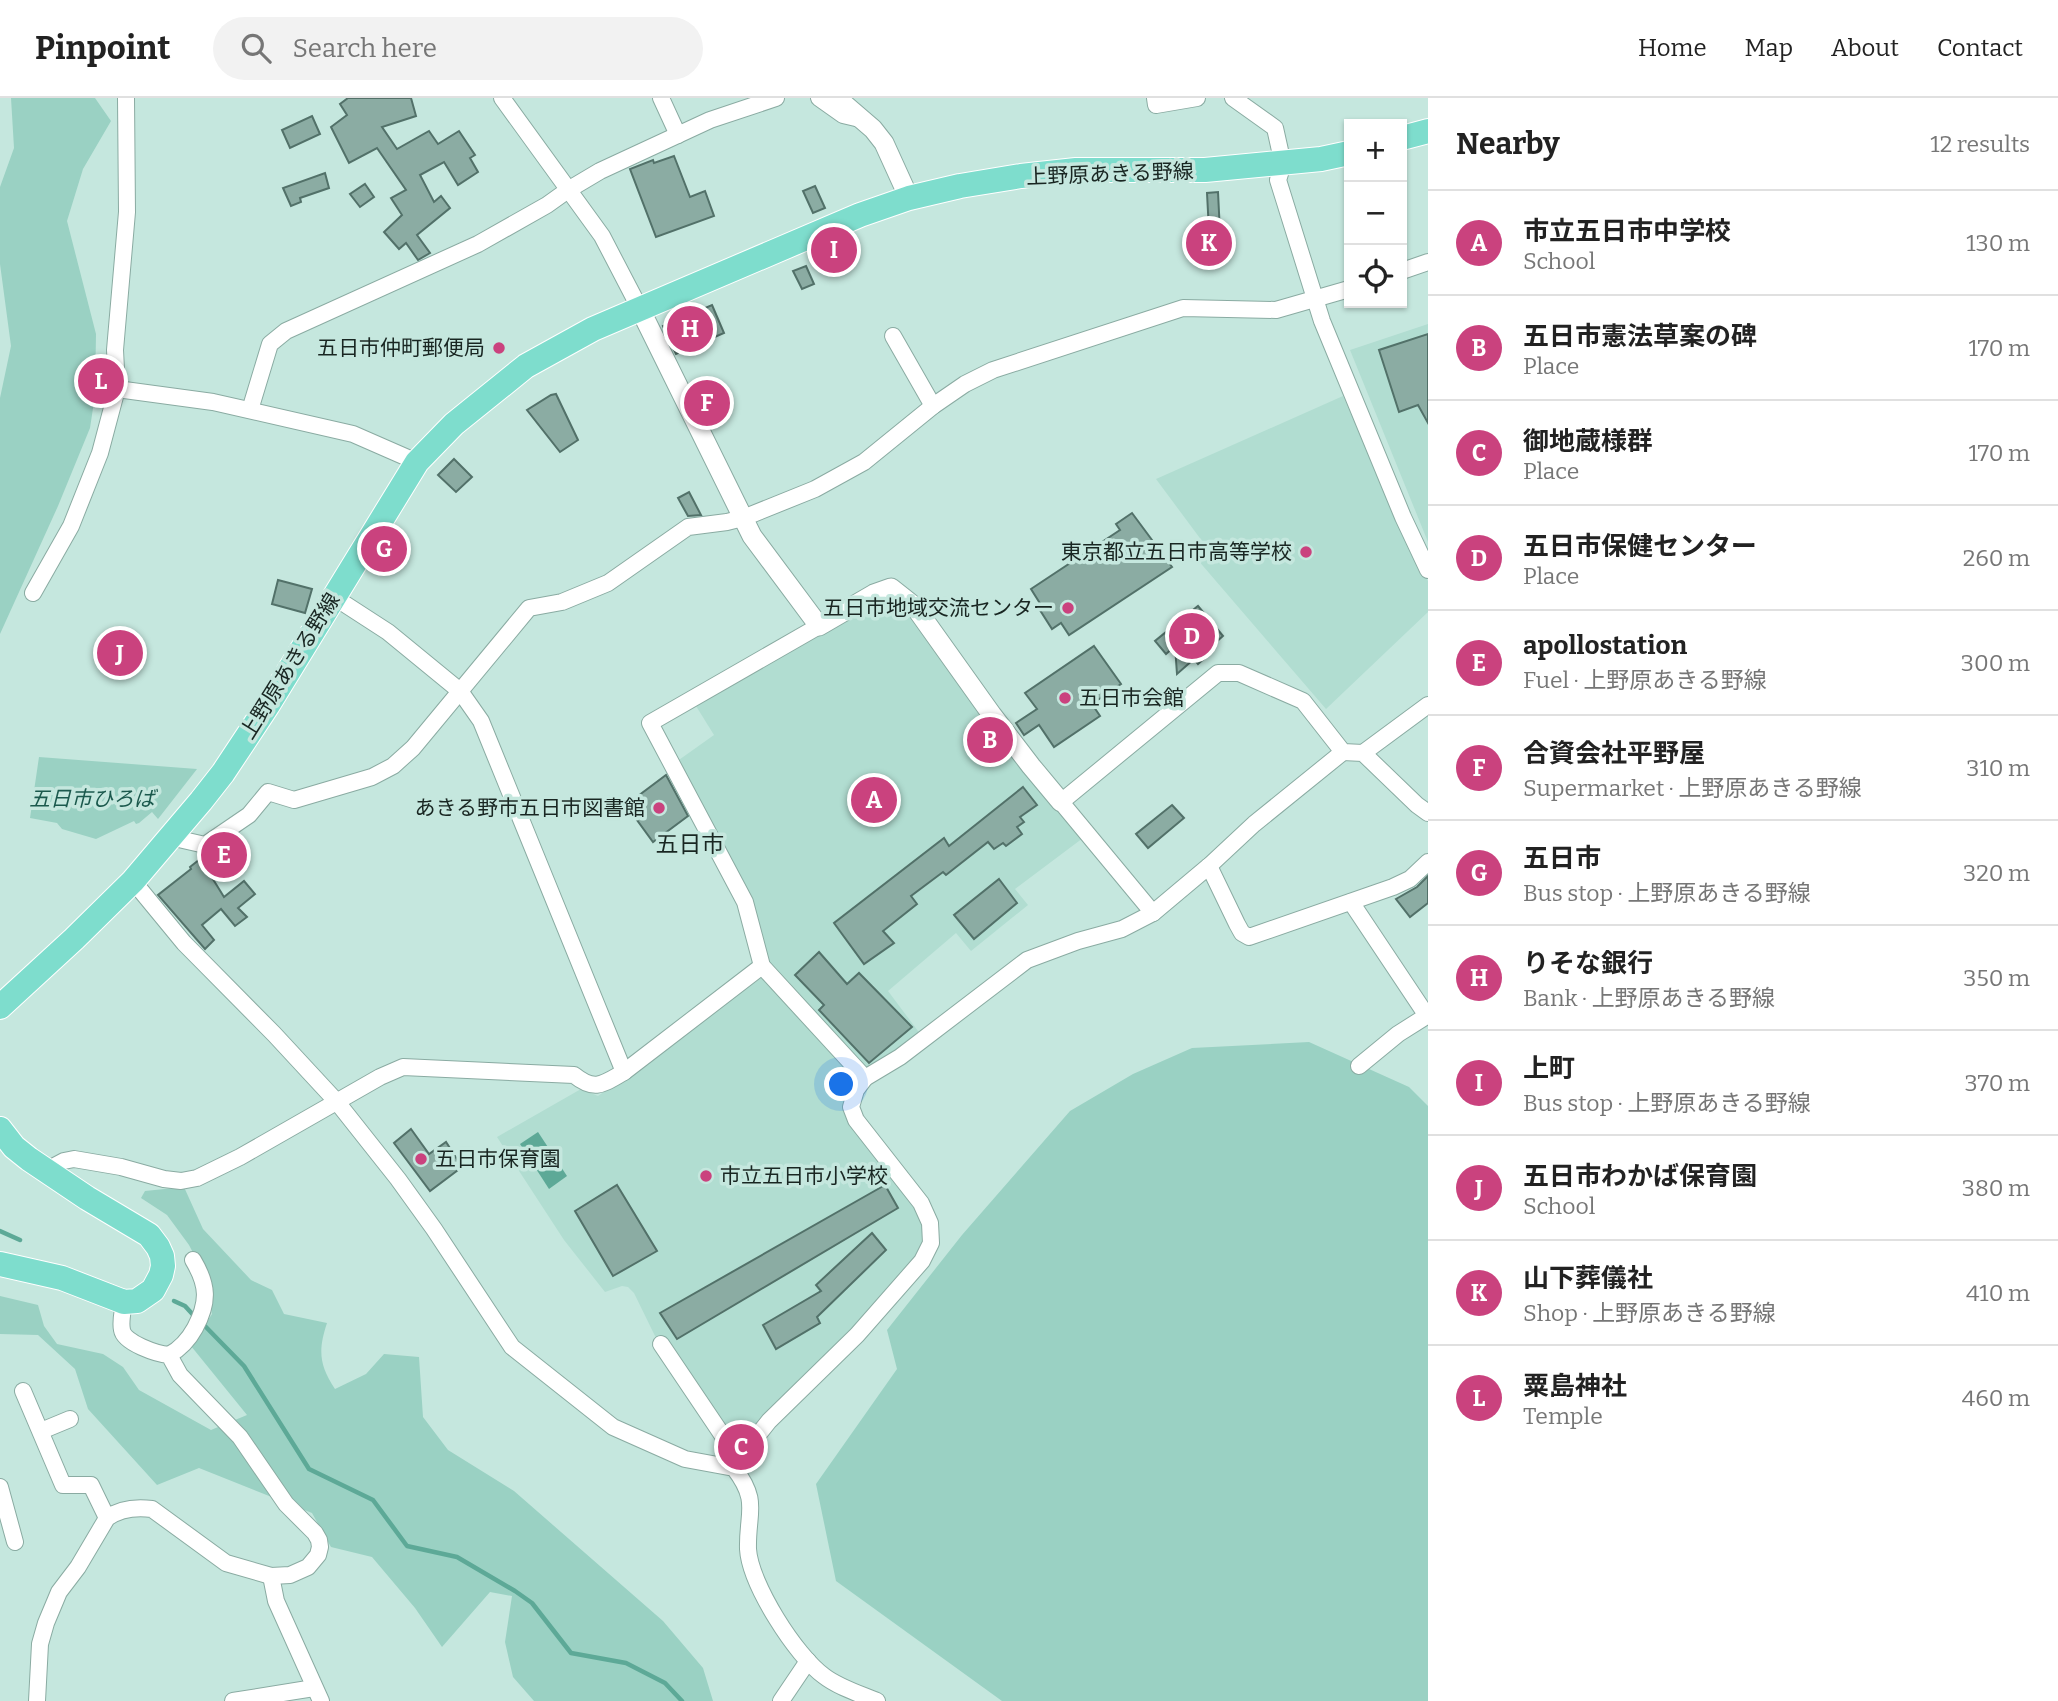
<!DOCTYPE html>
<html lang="en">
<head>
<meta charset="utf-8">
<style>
  :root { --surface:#fff; --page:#f2f2f2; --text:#222; --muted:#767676; --line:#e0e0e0; --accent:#ca427e }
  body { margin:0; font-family:Bitter,"Noto Sans JP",serif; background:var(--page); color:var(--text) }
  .controls { position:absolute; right:21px; top:21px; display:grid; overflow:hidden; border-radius:0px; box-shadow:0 2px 5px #0004 }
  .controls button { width:63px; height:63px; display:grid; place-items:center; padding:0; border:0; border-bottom:2px solid var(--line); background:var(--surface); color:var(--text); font:35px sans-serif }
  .you { position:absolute; left:842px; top:987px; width:24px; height:24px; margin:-18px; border:5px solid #fff; border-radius:50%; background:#1a73e8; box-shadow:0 0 0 10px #1a73e833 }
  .badge { display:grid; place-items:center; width:46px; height:46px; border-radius:50%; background:var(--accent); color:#fff; font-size:23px; font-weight:700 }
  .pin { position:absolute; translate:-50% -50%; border:4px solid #fff; box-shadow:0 2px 7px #0006 }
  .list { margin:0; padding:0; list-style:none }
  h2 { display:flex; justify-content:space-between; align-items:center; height:91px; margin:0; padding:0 28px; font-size:30px }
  h2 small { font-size:23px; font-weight:400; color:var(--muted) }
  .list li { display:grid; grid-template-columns:46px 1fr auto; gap:21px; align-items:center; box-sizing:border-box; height:105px; padding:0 28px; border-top:2px solid var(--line) }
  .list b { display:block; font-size:26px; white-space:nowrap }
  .list p { margin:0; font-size:23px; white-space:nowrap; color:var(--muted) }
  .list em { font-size:23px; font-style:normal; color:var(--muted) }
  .icon { flex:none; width:38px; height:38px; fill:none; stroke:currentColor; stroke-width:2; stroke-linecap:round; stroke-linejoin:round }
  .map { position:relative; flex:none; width:1428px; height:1603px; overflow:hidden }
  header { display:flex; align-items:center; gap:42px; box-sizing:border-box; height:98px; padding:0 35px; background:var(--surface); border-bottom:2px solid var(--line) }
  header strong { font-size:33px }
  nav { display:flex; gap:38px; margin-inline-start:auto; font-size:24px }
  .search { width:490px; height:63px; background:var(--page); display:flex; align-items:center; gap:18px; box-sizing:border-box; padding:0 24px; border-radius:38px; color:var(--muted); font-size:26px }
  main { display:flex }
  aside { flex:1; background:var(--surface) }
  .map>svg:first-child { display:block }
  .built { fill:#b1ddd1 }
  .green { fill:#9ad1c3 }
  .water { fill:#5da997 }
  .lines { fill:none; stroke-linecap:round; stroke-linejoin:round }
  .stream { stroke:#5da997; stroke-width:4.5 }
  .building { fill:#8baca3; stroke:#527169; stroke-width:2 }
  .minor-casing { stroke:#8aaba2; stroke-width:18 }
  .tertiary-casing { stroke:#8aaba2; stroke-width:21 }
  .primary-casing { stroke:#fff; stroke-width:26 }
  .minor { stroke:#fff; stroke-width:16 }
  .tertiary { stroke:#fff; stroke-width:19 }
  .primary { stroke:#7eddcd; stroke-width:24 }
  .poi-dot { fill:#ca427e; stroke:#c5e7de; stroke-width:2.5 }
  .labels { text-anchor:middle; stroke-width:7; stroke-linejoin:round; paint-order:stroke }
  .street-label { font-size:21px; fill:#192622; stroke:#c5e7de }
  .poi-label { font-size:21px; fill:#192622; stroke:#c5e7de; text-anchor:end }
  .park-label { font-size:21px; font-style:italic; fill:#1b594d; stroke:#c5e7de }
  .neighbourhood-label { font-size:23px; fill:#192622; stroke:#c5e7de }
</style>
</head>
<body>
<header>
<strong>Pinpoint</strong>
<div class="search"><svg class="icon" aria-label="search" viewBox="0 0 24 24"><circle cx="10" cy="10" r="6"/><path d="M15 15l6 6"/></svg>Search here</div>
<nav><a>Home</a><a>Map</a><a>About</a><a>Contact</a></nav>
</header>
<main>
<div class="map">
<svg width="1428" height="1603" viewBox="0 0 1428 1603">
  <rect width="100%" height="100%" fill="#c5e7de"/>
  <!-- built -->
  <g class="built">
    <path d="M 1428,226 L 1428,444 L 1350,252 Z"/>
    <path d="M 1343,298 L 1415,463 L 1428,483 L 1428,514 L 1326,611 L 1197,461 L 1205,447 L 1156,381 Z"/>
    <path d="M 879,502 L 899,505 L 978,614 L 1083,740 L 1015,791 L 1028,807 L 971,853 L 956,835 L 888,893 L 921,937 L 868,974 L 795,899 L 798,894 L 766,863 L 676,664 L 714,637 L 696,608 L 809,541 L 816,540 Z"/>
    <path d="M 764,878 L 853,976 L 848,994 L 854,1028 L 918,1116 L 924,1137 L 919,1160 L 746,1343 L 734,1346 L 663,1242 L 655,1238 L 634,1195 L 628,1189 L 622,1188 L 605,1194 L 564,1142 L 497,1039 L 581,991 L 598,998 Z"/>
  </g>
  <!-- green -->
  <g class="green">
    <path d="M 11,0 L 95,0 L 111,23 L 83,71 L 67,123 L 96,236 L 95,297 L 90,330 L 58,408 L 0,536 L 0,300 L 11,248 L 0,166 L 0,89 L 14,50 Z"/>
    <path d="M 39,659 L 197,671 L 158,721 L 152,714 L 139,725 L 136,726 L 134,723 L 96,741 L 62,731 L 57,725 L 30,720 Z"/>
    <path d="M 1309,944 L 1409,989 L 1428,1008 L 1428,1603 L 1002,1603 L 836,1483 L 816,1386 L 897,1271 L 887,1232 L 962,1137 L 1070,1013 L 1133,976 L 1192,950 Z"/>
    <path d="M 184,1089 L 203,1131 L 251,1182 L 272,1192 L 284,1216 L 327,1225 C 318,1252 319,1267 335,1291 L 366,1276 L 384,1256 L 419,1259 L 423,1319 L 448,1352 L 514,1393 L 663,1523 L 703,1570 L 713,1603 L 534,1603 L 513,1579 L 505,1544 L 512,1498 L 490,1494 L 442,1549 L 415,1510 L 372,1459 L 331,1449 L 312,1415 L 199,1370 L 157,1387 L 88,1311 L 75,1271 L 38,1237 L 0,1236 L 0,1198 L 38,1207 L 44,1228 L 57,1246 L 103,1256 L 123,1269 L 139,1292 L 211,1332 L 247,1317 L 191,1248 L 212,1216 L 206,1180 L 189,1147 L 167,1117 L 141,1100 L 145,1093 Z"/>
  </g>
  <!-- water -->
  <path class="water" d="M 538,1034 L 567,1078 L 549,1091 L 520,1046 Z"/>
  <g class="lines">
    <!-- stream -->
    <g class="stream">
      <path d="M 0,1133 L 20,1142"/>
      <path d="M 174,1203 L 185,1208 L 196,1220"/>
      <path d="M 203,1226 L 244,1268 L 309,1371 L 373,1402 L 407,1448 L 457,1459 L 515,1493 L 532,1505 L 571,1555 L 626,1565 L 665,1585 L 682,1603"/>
    </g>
  </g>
  <!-- building -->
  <g class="building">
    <path d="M 348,0 L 411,0 L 416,18 L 382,29 L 397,51 L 429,33 L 438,46 L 459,33 L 475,57 L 470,60 L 478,74 L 458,87 L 444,64 L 420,77 L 434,104 L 441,98 L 450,110 L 417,137 L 430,155 L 418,162 L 406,145 L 399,151 L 384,134 L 402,117 L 391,100 L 406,92 L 377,50 L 349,65 L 331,29 L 347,17 L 340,6 Z"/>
    <path d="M 312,18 L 320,36 L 290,50 L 282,32 Z"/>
    <path d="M 674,58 L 690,99 L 705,93 L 714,118 L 656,139 L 630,71 L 653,62 L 654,65 Z"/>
    <path d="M 325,75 L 329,90 L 300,100 L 301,104 L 291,108 L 283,90 Z"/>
    <path d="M 365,86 L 374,99 L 360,109 L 350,96 Z"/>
    <path d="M 815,88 L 825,110 L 813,115 L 803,93 Z"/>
    <path d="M 1218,94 L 1221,155 L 1193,157 L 1191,134 L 1209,133 L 1207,95 Z"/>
    <path d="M 806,168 L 814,186 L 802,191 L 793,173 Z"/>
    <path d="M 712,207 L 724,235 L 676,256 L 663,228 Z"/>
    <path d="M 1428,236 L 1428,325 L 1418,307 L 1399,314 L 1379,252 Z"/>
    <path d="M 712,284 L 727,317 L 710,325 L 694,292 Z"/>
    <path d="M 556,296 L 578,342 L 560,354 L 527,312 L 551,297 Z"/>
    <path d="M 454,361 L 472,379 L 456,394 L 438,377 Z"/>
    <path d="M 689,394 L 701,417 L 688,418 L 678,400 Z"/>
    <path d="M 1132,415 L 1172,469 L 1069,537 L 1061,525 L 1052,531 L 1038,509 L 1041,507 L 1031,491 L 1120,432 L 1116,426 Z"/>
    <path d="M 278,482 L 312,491 L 305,515 L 272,506 Z"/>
    <path d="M 1198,508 L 1223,538 L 1204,555 L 1207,558 L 1198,566 L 1194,561 L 1177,576 L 1175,548 L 1166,556 L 1155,543 Z"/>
    <path d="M 1094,548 L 1121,586 L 1092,606 L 1100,618 L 1054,649 L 1039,627 L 1024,637 L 1016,625 L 1037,611 L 1025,595 Z"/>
    <path d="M 666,677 L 688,718 L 653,744 L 626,707 Z"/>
    <path d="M 1023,689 L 1037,707 L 1020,719 L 1024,724 L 1017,729 L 1022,736 L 1006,748 L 1003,745 L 994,751 L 988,744 L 946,777 L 943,774 L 911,798 L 917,806 L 883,833 L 894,845 L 864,866 L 834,825 L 944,740 L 949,748 Z"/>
    <path d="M 1172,707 L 1184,720 L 1148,750 L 1136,736 Z"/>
    <path d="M 232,742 L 243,754 L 211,778 L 224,799 L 244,783 L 255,796 L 238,810 L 247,819 L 235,828 L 221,811 L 202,827 L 214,842 L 205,851 L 158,797 L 191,771 L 190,769 L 200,761 L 202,765 Z"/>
    <path d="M 1428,778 L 1428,805 L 1410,819 L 1396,801 L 1417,789 Z"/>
    <path d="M 999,781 L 1017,805 L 974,841 L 954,817 Z"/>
    <path d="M 819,854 L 847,886 L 859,875 L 912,929 L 869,965 L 819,912 L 824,907 L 795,877 Z"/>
    <path d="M 411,1031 L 429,1056 L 446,1044 L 462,1069 L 430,1093 L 394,1045 Z"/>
    <path d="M 617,1087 L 657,1153 L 613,1178 L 575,1113 Z"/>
    <path d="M 885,1087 L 898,1110 L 677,1241 L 660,1215 Z"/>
    <path d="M 872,1135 L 886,1152 L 817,1219 L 820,1225 L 776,1251 L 763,1227 L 821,1193 L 816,1187 Z"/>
  </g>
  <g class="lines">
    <defs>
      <g id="minor">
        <path d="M 502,0 L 602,138 L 640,211"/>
        <path d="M 661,0 L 678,37"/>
        <path d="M 819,0 L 843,17 L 860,21"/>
        <path d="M 1155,0 L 1156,7 L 1197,0"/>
        <path d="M 1233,0 L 1275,30 L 1283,66 L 1278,82 L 1322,223 L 1403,419 L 1428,472"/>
        <path d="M 1402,173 L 1428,164"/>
        <path d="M 893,238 L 933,308"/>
        <path d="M 117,291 L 213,304 L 353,336 L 417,364"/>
        <path d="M 250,312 L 270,246 L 286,233 L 478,146 L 547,107 L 568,92 L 600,73 L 710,22 L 776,0"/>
        <path d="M 33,495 L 71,428 L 100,355 L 117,291 L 115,252 L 127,114 L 126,0"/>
        <path d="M 334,499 L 388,534 L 460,593 L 481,623 L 624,974"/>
        <path d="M 819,528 L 650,625 L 745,804 L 762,868 L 865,980"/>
        <path d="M 1363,655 L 1428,607"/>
        <path d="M 170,739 L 205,747 L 249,717 L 268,694 L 294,702 L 372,679 L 393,668 L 413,650 L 529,510 L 562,504 L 608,485 L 688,429 L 727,424 L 743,420 L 815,391 L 864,364 L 933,308 L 965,286 L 993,272 L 1183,210 L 1276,212 L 1349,191"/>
        <path d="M 1209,768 L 1237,826 L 1242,835 L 1249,839 L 1393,789 L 1410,781 L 1428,764"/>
        <path d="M 133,783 L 184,845 L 274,936 L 337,1004 L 398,1081 L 434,1131 L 512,1249 L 613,1329 L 685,1361 L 734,1370 C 760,1404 747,1414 748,1451 C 750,1486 796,1558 824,1578 C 838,1589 860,1596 877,1603"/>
        <path d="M 1351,804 L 1427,918"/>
        <path d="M 1153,815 L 1061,704 L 1218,575 L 1239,575 L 1303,603 L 1343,654 L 1363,655 L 1417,707 L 1428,715"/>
        <path d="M 1359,968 L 1398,936 L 1428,917"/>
        <path d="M 47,1072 L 64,1063 L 74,1061 L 121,1069 L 164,1081 L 181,1083 L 197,1080 L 240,1059 L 380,979 L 403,969 L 574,977 C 595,994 603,986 624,974 L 762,868"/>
        <path d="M 661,1246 L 729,1347 L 734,1370"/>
        <path d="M 169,1257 C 180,1251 189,1241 195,1230 C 209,1204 208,1187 193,1162"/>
        <path d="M 23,1293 L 63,1387 L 91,1387 L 107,1420"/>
        <path d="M 41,1333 L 70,1321"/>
        <path d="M 734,1370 L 742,1357 L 769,1323 L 857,1237 L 922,1163 L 931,1145 L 930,1125 L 921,1105 L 856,1022 L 851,1009 L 856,992 L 865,980 L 900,959 L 1027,862 L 1078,843 L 1122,831 L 1153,815 L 1209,768 L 1254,726 L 1343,654"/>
        <path d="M 0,1389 L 15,1444"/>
        <path d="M 271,1478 L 276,1503 L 321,1603"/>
        <path d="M 37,1603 L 40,1546 L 46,1525 L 59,1494 L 78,1469 L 107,1420 C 121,1410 136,1409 152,1411 L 226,1465 L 271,1478 L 290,1477 L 308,1469 L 318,1457 L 320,1449 L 319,1442 L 315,1435 L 286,1406 L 240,1339 L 180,1277 L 169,1257 C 157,1256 124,1245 122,1232 C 120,1223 123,1213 124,1204"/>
        <path d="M 233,1603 L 314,1590"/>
        <path d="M 781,1603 L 808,1563"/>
      </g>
      <g id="tertiary">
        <path d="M 837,0 L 873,31 L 884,45 L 909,100"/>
        <path d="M 640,211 L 752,438 L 819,528 L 874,496 L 891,490 L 915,509 L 992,617 L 1031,668 L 1061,704"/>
      </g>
      <g id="primary">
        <path d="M 1402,40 L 1428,33"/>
        <path d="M 0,909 L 74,841 L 133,783 L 201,703 L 223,675 L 268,607 L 417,364 L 454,326 L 526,268 L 593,231 L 860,117 L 909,100 L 960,88 L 1021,78 L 1076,72 L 1205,72 L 1321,61 L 1349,55"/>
        <path d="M 0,1031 L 14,1049 L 29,1061 L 87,1100 L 149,1137 L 158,1149 L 162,1158 L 163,1168 L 161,1177 L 153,1192 L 137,1203 L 124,1204 L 62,1180 L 0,1166"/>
      </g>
    </defs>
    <!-- minor casing -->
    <use href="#minor" class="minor-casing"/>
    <!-- tertiary casing -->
    <use href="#tertiary" class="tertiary-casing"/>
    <!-- primary casing -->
    <use href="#primary" class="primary-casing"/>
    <!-- minor -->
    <use href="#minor" class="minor"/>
    <!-- tertiary -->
    <use href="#tertiary" class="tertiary"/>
    <!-- primary -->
    <use href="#primary" class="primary"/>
  </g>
  <!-- markers -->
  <g class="poi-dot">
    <circle cx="499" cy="250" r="7"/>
    <circle cx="1306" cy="454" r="7"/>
    <circle cx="1068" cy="510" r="7"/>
    <circle cx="1065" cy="600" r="7"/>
    <circle cx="659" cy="710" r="7"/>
    <circle cx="421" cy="1061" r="7"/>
    <circle cx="706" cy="1078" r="7"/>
  </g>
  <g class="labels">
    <!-- street labels -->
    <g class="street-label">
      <text transform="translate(1110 76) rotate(-2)" y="7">上野原あきる野線</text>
      <text transform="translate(290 568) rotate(-58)" y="7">上野原あきる野線</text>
    </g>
    <!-- poi labels -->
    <g class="poi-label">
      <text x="485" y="257">五日市仲町郵便局</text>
      <text x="1292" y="461">東京都立五日市高等学校</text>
      <text x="1054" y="517">五日市地域交流センター</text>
      <text x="1079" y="607" text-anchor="start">五日市会館</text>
      <text x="645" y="717">あきる野市五日市図書館</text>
      <text x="435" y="1068" text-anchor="start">五日市保育園</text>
      <text x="720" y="1085" text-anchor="start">市立五日市小学校</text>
    </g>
    <!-- park labels -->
    <g class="park-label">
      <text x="92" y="708">五日市ひろば</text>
    </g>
    <!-- neighbourhood labels -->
    <g class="neighbourhood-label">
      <text x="690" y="754">五日市</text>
    </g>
  </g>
</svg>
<div class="controls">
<button>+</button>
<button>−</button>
<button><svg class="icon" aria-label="locate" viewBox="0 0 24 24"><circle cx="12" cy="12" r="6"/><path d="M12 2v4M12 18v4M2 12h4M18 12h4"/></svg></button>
</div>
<div class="you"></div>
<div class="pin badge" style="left:874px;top:702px">A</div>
<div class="pin badge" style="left:990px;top:642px">B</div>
<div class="pin badge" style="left:741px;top:1349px">C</div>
<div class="pin badge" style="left:1192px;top:538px">D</div>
<div class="pin badge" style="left:224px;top:757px">E</div>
<div class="pin badge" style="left:707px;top:305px">F</div>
<div class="pin badge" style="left:384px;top:451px">G</div>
<div class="pin badge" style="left:690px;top:231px">H</div>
<div class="pin badge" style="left:834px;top:152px">I</div>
<div class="pin badge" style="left:120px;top:555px">J</div>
<div class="pin badge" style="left:1209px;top:145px">K</div>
<div class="pin badge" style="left:101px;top:283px">L</div>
</div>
<aside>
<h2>Nearby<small>12 results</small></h2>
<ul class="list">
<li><span class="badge">A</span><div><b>市立五日市中学校</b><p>School</p></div><em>130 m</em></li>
<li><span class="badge">B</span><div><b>五日市憲法草案の碑</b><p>Place</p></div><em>170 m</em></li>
<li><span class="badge">C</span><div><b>御地蔵様群</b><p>Place</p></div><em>170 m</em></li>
<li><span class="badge">D</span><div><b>五日市保健センター</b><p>Place</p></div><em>260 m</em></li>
<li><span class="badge">E</span><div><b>apollostation</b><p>Fuel · 上野原あきる野線</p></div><em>300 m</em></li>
<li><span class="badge">F</span><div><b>合資会社平野屋</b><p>Supermarket · 上野原あきる野線</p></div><em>310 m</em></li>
<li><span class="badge">G</span><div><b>五日市</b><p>Bus stop · 上野原あきる野線</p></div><em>320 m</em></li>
<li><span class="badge">H</span><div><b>りそな銀行</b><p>Bank · 上野原あきる野線</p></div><em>350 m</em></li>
<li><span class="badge">I</span><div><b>上町</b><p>Bus stop · 上野原あきる野線</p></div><em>370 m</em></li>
<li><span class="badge">J</span><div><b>五日市わかば保育園</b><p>School</p></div><em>380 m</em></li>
<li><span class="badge">K</span><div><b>山下葬儀社</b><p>Shop · 上野原あきる野線</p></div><em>410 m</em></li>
<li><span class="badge">L</span><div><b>粟島神社</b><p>Temple</p></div><em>460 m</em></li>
</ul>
</aside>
</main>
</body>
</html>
